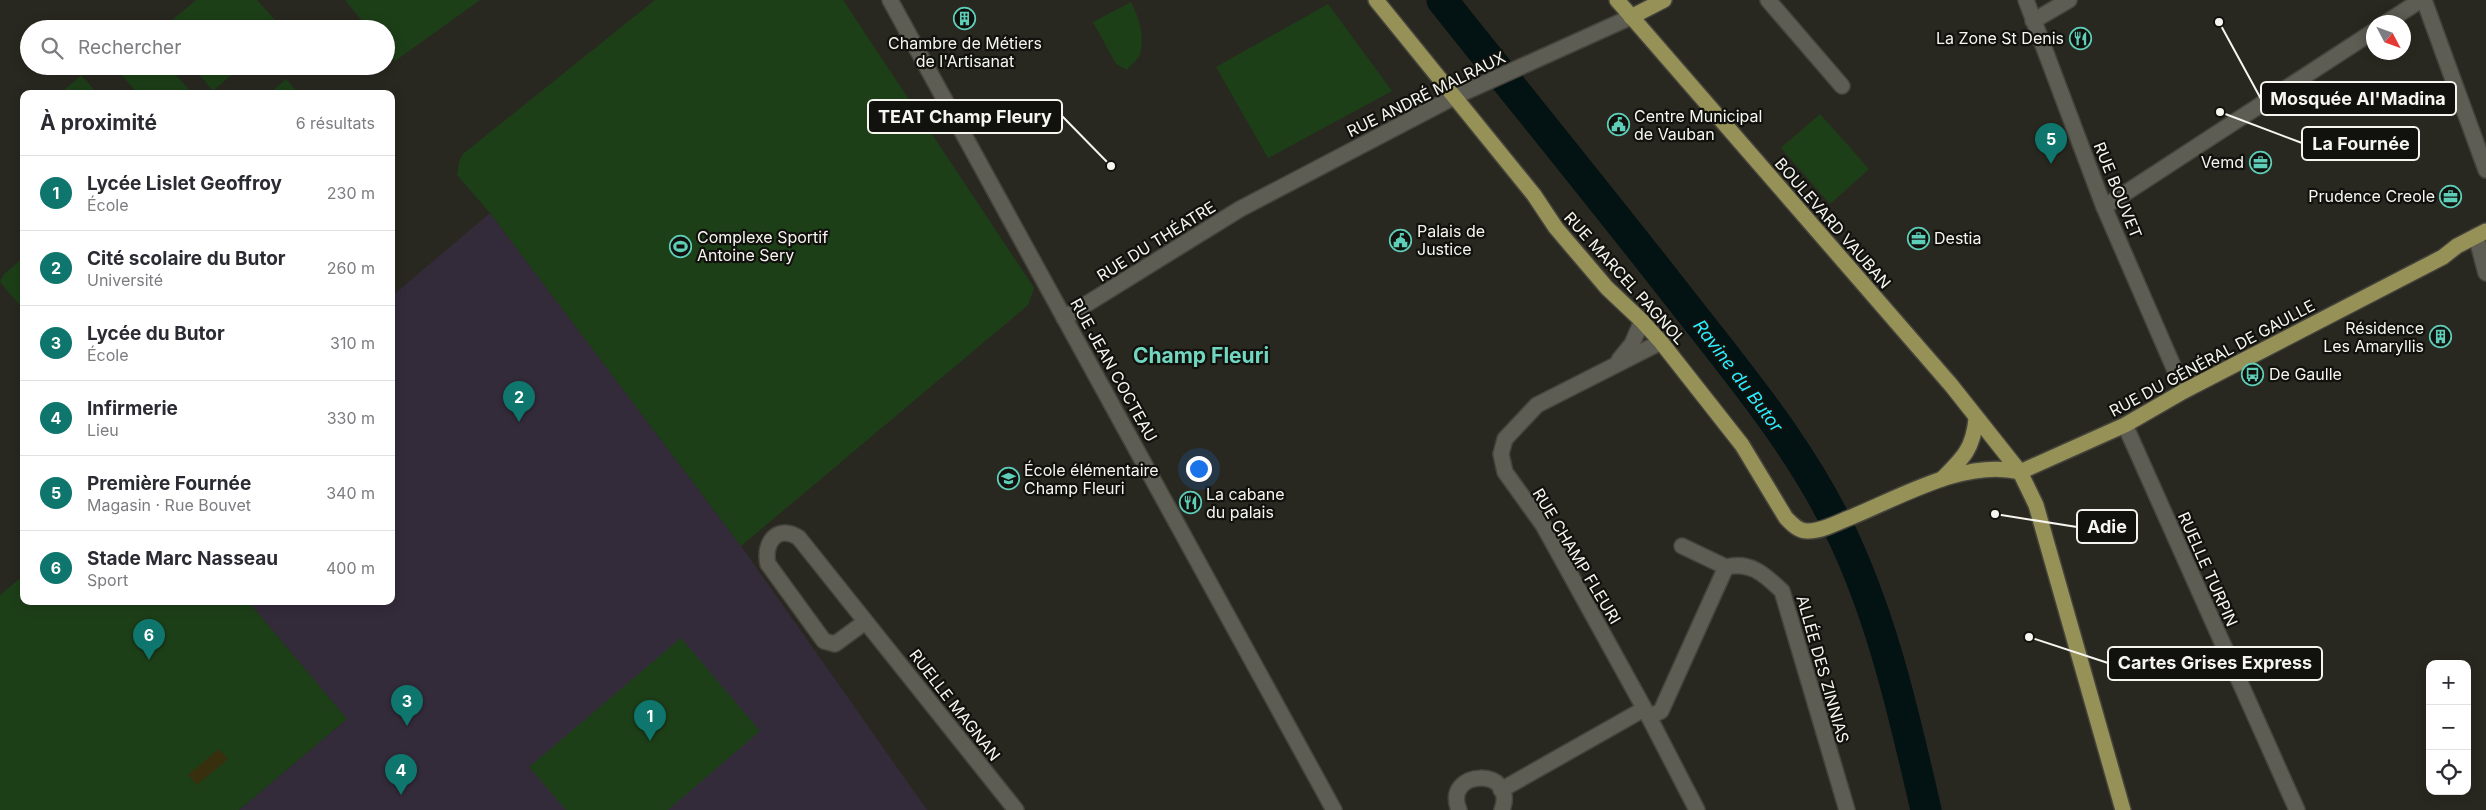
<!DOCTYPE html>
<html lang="fr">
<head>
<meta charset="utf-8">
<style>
  :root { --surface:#fff; --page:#f7f7f7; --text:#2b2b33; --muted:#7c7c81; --line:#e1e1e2; --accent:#0f766e }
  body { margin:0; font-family:Inter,sans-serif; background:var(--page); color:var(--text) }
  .controls { position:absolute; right:15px; bottom:15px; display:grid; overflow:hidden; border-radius:10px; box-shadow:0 2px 12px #0003 }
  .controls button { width:45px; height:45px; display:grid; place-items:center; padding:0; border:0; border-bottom:1px solid var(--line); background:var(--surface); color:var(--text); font:25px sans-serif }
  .compass { position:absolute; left:2366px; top:15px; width:45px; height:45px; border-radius:50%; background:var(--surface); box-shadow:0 2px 12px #0003; rotate:131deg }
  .you { position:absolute; left:1198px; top:468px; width:18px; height:18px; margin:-12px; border:4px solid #fff; border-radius:50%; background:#1a73e8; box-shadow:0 0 0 8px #1a73e833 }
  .badge { display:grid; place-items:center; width:32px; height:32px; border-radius:50%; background:var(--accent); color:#fff; font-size:16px; font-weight:700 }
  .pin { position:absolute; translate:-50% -41px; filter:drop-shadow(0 1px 2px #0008) }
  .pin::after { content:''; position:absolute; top:26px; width:18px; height:15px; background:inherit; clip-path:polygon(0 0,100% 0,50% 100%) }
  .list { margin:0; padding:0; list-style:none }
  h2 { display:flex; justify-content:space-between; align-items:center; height:65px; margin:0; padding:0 20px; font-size:21px }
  h2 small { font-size:16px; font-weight:400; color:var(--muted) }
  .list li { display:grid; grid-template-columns:32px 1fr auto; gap:15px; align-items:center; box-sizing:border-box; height:75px; padding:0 20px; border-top:1px solid var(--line) }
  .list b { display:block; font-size:19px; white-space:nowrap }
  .list p { margin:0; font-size:16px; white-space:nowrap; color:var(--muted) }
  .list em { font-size:16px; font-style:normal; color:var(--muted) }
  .icon { flex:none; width:28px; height:28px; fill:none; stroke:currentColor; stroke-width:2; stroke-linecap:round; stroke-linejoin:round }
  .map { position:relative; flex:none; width:2486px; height:810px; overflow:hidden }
  .search { position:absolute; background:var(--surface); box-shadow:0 2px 12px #0003; left:20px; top:20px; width:375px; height:55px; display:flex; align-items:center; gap:12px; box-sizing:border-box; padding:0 18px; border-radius:28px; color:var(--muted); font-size:19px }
  .panel { position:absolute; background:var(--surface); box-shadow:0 2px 12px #0003; left:20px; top:90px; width:375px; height:515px; border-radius:10px }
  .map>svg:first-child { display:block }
  .education { fill:#342b3a }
  .green { fill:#1d3f18 }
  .sand { fill:#372f0e }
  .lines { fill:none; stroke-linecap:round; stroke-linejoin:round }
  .river { stroke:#031213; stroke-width:31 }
  .minor-casing { stroke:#44433c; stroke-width:18 }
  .major-casing { stroke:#44433c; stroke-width:18 }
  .minor { stroke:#5e5d54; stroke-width:15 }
  .major { stroke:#969157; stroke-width:15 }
  .labels { text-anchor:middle; stroke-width:4.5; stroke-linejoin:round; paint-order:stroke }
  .poi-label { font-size:16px; fill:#f6f5ef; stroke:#11110d; text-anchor:start }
  .street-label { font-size:16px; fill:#f6f5ef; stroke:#11110d }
  .water-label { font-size:18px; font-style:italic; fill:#2cedff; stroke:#11110d }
  .district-label { font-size:21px; font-weight:bold; fill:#72d7c1; stroke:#11110d }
  .leader { fill:none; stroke:#f6f5ef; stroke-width:2 }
  .callout-dot { fill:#f6f5ef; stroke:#11110d; stroke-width:2 }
  .callout { fill:#11110d; stroke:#f6f5ef; stroke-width:2 }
  .callout-label { font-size:18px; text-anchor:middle; font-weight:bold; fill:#f6f5ef }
</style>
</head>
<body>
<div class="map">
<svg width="2486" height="810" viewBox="0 0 2486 810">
  <rect width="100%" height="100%" fill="#292820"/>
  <!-- education -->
  <path class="education" d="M 490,213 L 741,546 L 927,810 L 239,810 L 347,719 L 248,601 L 391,601 L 391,297 Z"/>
  <!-- green -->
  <g class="green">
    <path d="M 196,0 L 257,0 L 283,29 L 162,29 Z"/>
    <path d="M 345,0 L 480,0 L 395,61 L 386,50 L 386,29 L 369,29 Z"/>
    <path d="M 655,0 L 843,0 L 1034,288 L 1028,305 L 741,546 L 490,213 L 457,175 L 459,162 L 463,154 Z"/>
    <path d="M 1131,2 C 1139,18 1145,36 1140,54 C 1138,59 1131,65 1127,70 L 1116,64 L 1093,22 Z"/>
    <path d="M 1328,4 L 1392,91 L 1268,158 L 1216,67 Z"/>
    <path d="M 114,66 L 168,66 L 192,93 L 138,94 Z"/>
    <path d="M 192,66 L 242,66 L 213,91 Z"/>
    <path d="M 81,75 L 98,94 L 60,94 Z"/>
    <path d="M 286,79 L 299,94 L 269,94 Z"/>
    <path d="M 1820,114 L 1869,169 L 1830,204 L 1781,148 Z"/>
    <path d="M 24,257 L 24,310 L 0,282 L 4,274 Z"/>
    <path d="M 24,575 L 24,601 L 248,601 L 347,719 L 239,810 L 0,810 L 0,595 Z"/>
    <path d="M 681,638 L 760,731 L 668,810 L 566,810 L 529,767 Z"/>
  </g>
  <!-- sand -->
  <path class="sand" d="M 219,749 L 228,759 L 197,785 L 188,775 Z"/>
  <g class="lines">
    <!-- river -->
    <path class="river" d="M 1442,0 C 1523,102 1605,202 1685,305 C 1744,380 1807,456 1846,543 C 1885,629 1905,719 1926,810"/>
    <defs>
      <g id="minor">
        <path d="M 890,0 L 1334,810"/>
        <path d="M 1768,0 L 1842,86"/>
        <path d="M 2026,0 L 2104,207 L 2184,391"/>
        <path d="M 2424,0 L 2486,170"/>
        <path d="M 2033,21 L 2069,0"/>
        <path d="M 2387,22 L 2421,0"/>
        <path d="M 2104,207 L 2374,31"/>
        <path d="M 2476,236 L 2486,273"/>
        <path d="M 1064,318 L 1240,209 L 1454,97 L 1631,17"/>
        <path d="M 1661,342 L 1537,405 L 1505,439 L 1501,454 L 1505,472 L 1543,525 L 1649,717 L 1697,810"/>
        <path d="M 1619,360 L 1632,344 L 1642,321"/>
        <path d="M 2125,425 L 2297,810"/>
        <path d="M 1682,546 L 1726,567"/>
        <path d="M 865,622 L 835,644 L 824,641 L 768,564 C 763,542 778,524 799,538 L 1016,810"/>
        <path d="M 1649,717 L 1661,711 L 1726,567 C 1751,561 1765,575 1782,591 L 1847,810"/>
        <path d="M 1501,790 L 1644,709"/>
        <path d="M 1459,810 C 1442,769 1518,766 1502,810"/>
      </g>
      <g id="major">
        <path d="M 1376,0 L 1534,195 L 1556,228 L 1607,288 L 1642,321 L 1661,342 L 1742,445 L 1786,518 C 1792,524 1799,532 1809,531 C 1821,531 1837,523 1849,518 C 1899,498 1965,458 2020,472 L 2125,425 L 2184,391 L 2443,257 L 2457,246 L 2486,231"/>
        <path d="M 1617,0 L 1951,385 L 2020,472 L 2036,505 L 2123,810"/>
        <path d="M 1631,17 L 1664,0"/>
        <path d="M 1942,479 C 1963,458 1973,449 1976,419"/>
      </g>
    </defs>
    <!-- minor casing -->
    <use href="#minor" class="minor-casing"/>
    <!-- major casing -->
    <use href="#major" class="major-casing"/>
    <!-- minor -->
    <use href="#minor" class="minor"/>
    <!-- major -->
    <use href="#major" class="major"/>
  </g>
  <!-- icons -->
  <defs>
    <symbol id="building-ring" viewBox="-11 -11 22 22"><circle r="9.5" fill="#11110d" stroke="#5eceb8" stroke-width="1.5"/><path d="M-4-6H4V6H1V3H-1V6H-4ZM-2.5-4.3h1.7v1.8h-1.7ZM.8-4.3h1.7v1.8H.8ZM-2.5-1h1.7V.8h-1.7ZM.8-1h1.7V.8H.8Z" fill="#5eceb8"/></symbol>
    <symbol id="restaurant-ring" viewBox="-11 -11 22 22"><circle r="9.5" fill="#11110d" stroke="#5eceb8" stroke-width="1.5"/><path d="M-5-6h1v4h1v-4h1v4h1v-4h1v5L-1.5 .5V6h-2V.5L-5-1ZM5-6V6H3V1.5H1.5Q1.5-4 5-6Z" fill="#5eceb8"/></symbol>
    <symbol id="civic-ring" viewBox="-11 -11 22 22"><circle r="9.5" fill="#11110d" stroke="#5eceb8" stroke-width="1.5"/><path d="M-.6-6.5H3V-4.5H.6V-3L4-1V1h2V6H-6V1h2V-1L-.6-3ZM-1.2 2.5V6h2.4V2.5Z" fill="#5eceb8"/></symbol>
    <symbol id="office-ring" viewBox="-11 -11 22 22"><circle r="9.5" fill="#11110d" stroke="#5eceb8" stroke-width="1.5"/><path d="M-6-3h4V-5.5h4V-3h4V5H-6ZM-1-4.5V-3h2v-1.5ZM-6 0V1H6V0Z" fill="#5eceb8"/></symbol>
    <symbol id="stadium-ring" viewBox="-11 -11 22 22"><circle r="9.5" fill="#11110d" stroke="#5eceb8" stroke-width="1.5"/><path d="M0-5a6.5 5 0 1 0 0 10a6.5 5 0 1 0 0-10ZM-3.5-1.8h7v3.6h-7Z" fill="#5eceb8"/></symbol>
    <symbol id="bus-ring" viewBox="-11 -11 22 22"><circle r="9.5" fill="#11110d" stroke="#5eceb8" stroke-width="1.5"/><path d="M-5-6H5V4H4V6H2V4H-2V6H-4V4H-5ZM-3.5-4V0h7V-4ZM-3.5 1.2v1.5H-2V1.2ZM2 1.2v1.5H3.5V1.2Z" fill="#5eceb8"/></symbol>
    <symbol id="school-ring" viewBox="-11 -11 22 22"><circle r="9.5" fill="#11110d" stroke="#5eceb8" stroke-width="1.5"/><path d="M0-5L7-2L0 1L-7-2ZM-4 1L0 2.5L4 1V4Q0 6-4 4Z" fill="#5eceb8"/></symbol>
  </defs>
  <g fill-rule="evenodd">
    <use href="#building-ring" x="952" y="6" width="25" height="25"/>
    <use href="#restaurant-ring" x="2068" y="26" width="25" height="25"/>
    <use href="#civic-ring" x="1606" y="112" width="25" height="25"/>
    <use href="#office-ring" x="2248" y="150" width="25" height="25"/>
    <use href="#office-ring" x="2438" y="184" width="25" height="25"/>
    <use href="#office-ring" x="1906" y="226" width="25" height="25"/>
    <use href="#civic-ring" x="1388" y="228" width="25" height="25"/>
    <use href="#stadium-ring" x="668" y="234" width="25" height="25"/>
    <use href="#building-ring" x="2428" y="324" width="25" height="25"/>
    <use href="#bus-ring" x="2240" y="362" width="25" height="25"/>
    <use href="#school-ring" x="996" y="466" width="25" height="25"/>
    <use href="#restaurant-ring" x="1178" y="490" width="25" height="25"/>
  </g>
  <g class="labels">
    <!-- poi labels -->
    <g class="poi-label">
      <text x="2064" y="44" text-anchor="end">La Zone St Denis</text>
      <text x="965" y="49" text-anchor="middle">Chambre de Métiers<tspan x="965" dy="18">de l'Artisanat</tspan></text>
      <text x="1634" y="122">Centre Municipal<tspan x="1634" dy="18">de Vauban</tspan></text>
      <text x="2244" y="168" text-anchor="end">Vemd</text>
      <text x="2435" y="202" text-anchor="end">Prudence Creole</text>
      <text x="1417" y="237">Palais de<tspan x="1417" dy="18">Justice</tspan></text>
      <text x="697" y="243">Complexe Sportif<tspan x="697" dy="18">Antoine Sery</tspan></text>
      <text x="1934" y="244">Destia</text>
      <text x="2424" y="334" text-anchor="end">Résidence<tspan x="2424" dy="18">Les Amaryllis</tspan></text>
      <text x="2269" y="380">De Gaulle</text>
      <text x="1024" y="476">École élémentaire<tspan x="1024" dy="18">Champ Fleuri</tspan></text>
      <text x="1206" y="500">La cabane<tspan x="1206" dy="18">du palais</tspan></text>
    </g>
    <!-- street labels -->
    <g class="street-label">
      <text transform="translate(1426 94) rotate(-26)" y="6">RUE ANDRÉ MALRAUX</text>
      <text transform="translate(2118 190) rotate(68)" y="6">RUE BOUVET</text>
      <text transform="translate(1833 223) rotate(49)" y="6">BOULEVARD VAUBAN</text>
      <text transform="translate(1156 241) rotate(-32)" y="6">RUE DU THÉATRE</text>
      <text transform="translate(1625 278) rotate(48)" y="6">RUE MARCEL PAGNOL</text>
      <text transform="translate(2212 358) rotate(-28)" y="6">RUE DU GÉNÉRAL DE GAULLE</text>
      <text transform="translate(1114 370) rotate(61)" y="6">RUE JEAN COCTEAU</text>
      <text transform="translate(1577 556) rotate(59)" y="6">RUE CHAMP FLEURI</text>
      <text transform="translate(2208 569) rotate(66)" y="6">RUELLE TURPIN</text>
      <text transform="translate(1823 669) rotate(74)" y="6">ALLÉE DES ZINNIAS</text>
      <text transform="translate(955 705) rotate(52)" y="6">RUELLE MAGNAN</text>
    </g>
    <!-- water labels -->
    <g class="water-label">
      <text transform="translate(1738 376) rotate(53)" y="6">Ravine du Butor</text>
    </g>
    <!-- district labels -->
    <g class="district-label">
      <text x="1201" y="363">Champ Fleuri</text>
    </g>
  </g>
  <!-- callouts -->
  <path class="leader" d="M2219 22L2261 99M1111 166L1062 116M2220 112L2302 143M1995 514L2077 527M2029 637L2108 663"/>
  <g class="callout-dot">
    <circle cx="2219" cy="22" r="5"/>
    <circle cx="1111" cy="166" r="5"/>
    <circle cx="2220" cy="112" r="5"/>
    <circle cx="1995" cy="514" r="5"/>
    <circle cx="2029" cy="637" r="5"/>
  </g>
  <g class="callout">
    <rect x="2261" y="82" width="195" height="33" rx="5"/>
    <rect x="868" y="100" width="194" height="33" rx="5"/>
    <rect x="2302" y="127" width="117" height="33" rx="5"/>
    <rect x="2077" y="510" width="60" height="33" rx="5"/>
    <rect x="2108" y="647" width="214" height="33" rx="5"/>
  </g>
  <g class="callout-label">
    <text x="2358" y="105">Mosquée Al'Madina</text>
    <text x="965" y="123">TEAT Champ Fleury</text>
    <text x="2361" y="150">La Fournée</text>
    <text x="2107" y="533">Adie</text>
    <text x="2215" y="669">Cartes Grises Express</text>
  </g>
</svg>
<div class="controls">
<button>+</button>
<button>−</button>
<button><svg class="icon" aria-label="locate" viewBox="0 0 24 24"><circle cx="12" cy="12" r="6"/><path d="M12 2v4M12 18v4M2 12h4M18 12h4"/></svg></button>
</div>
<svg class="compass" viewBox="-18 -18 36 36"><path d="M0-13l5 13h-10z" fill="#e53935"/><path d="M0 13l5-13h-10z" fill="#7c7c81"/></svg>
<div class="you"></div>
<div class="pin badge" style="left:650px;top:741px">1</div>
<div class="pin badge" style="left:519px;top:422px">2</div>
<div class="pin badge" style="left:407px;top:726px">3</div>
<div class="pin badge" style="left:401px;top:795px">4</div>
<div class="pin badge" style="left:2051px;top:164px">5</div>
<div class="pin badge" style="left:149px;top:660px">6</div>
<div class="search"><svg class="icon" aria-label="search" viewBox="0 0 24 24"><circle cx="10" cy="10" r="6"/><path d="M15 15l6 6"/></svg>Rechercher</div>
<section class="panel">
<h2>À proximité<small>6 résultats</small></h2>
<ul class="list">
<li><span class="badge">1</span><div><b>Lycée Lislet Geoffroy</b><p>École</p></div><em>230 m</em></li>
<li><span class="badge">2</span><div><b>Cité scolaire du Butor</b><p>Université</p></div><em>260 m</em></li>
<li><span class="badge">3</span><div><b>Lycée du Butor</b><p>École</p></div><em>310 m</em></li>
<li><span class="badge">4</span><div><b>Infirmerie</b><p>Lieu</p></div><em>330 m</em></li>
<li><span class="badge">5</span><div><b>Première Fournée</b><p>Magasin · Rue Bouvet</p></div><em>340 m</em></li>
<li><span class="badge">6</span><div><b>Stade Marc Nasseau</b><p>Sport</p></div><em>400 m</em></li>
</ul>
</section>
</div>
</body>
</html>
